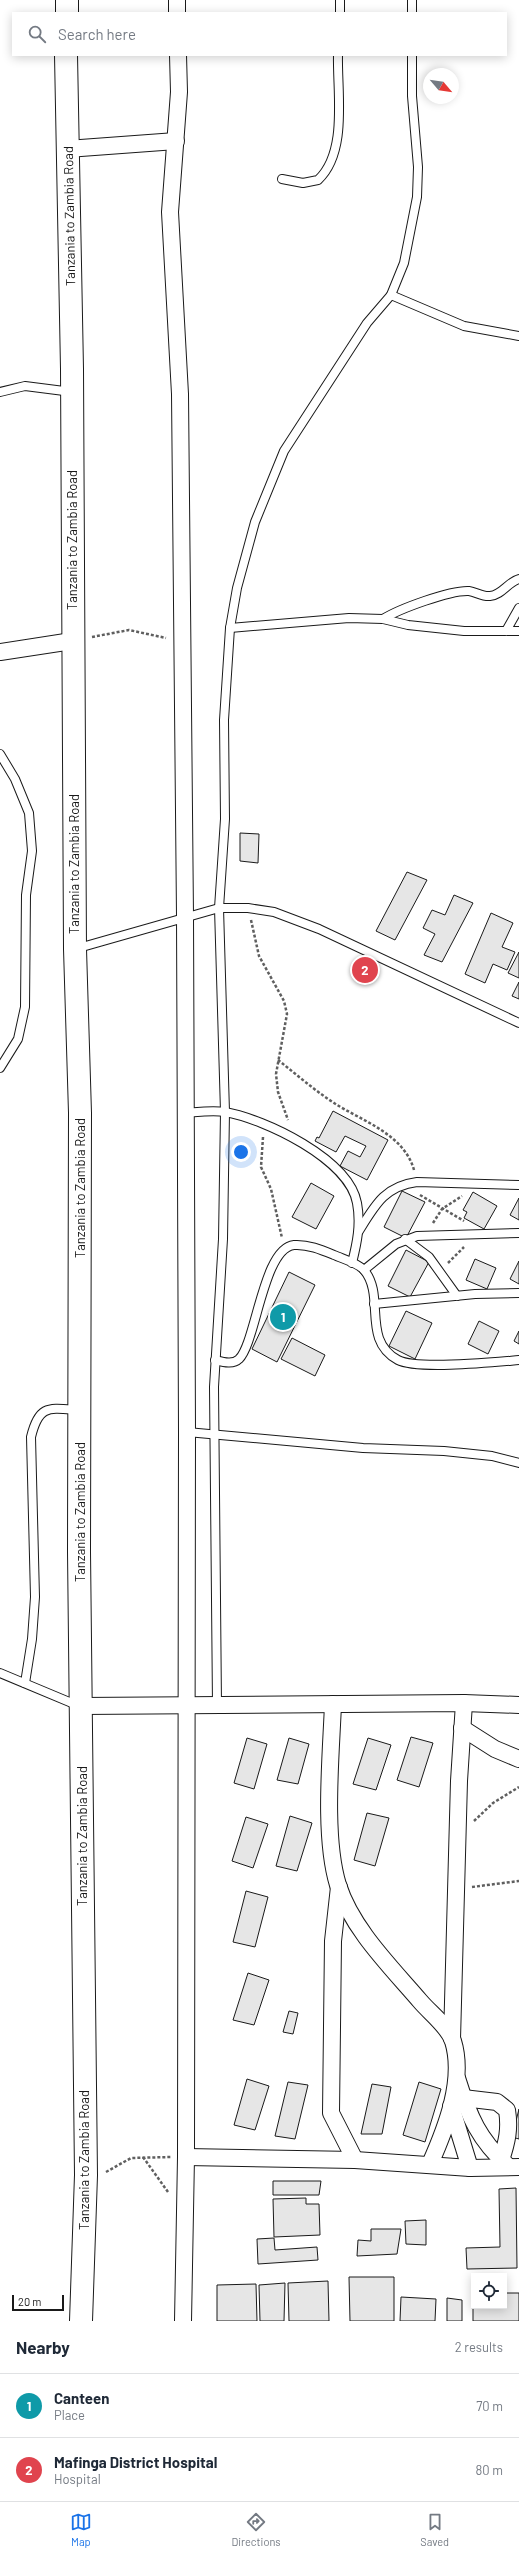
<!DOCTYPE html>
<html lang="en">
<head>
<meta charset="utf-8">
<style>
  :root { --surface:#fff; --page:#f2f2f3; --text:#1f2937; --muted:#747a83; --line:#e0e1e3; --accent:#1a73e8 }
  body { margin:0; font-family:Barlow,sans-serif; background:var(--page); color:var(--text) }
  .controls { position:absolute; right:12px; bottom:12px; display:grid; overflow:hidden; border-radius:0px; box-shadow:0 2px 10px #0003 }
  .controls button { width:36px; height:36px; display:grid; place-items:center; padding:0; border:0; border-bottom:1px solid var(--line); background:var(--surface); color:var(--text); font:20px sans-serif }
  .compass { position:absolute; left:423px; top:68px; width:36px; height:36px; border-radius:50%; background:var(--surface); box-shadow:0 2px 10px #0003; rotate:119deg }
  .scale { position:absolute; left:12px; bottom:10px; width:52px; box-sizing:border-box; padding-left:4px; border:2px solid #1a1a1a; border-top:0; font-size:11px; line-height:14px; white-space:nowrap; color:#1a1a1a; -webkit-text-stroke:3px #fff; paint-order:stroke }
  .you { position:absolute; left:241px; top:1152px; width:14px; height:14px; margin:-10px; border:3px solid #fff; border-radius:50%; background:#1a73e8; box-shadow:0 0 0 6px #1a73e833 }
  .badge { display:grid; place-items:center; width:26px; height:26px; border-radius:50%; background:var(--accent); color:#fff; font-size:13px; font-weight:700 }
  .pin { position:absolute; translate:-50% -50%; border:2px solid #fff; box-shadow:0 1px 4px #0006 }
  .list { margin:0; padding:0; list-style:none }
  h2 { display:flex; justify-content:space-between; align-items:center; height:52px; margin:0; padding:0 16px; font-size:17px }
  h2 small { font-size:13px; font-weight:400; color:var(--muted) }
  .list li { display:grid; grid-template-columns:26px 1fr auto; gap:12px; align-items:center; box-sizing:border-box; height:64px; padding:0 16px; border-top:1px solid var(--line) }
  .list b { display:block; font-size:15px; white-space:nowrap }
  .list p { margin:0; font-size:13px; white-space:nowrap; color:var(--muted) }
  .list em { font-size:13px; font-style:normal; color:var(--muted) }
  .icon { flex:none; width:22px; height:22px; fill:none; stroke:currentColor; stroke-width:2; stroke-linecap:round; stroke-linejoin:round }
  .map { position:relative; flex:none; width:519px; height:2321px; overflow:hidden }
  .search { position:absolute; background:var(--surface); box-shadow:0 2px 10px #0003; left:12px; right:12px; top:12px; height:44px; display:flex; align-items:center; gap:10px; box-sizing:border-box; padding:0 14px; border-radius:0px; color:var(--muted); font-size:15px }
  .sheet { height:180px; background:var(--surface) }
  nav { display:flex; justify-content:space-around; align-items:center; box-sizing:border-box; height:56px; border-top:1px solid var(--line); background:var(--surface); font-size:11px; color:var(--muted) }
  nav a { display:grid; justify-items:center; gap:2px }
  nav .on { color:var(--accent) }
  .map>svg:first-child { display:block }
  .building { fill:#e6e6e6; stroke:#1a1a1a }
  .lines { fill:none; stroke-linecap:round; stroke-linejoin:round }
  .service-casing { stroke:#1a1a1a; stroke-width:10 }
  .minor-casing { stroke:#1a1a1a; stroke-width:18 }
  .trunk-casing { stroke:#1a1a1a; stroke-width:24 }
  .path { stroke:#5f5f5f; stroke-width:2.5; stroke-dasharray:3 2; stroke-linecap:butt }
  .service { stroke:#fff; stroke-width:8 }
  .minor { stroke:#fff; stroke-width:16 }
  .trunk { stroke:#fff; stroke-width:22 }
  .labels { text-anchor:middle; stroke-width:3; stroke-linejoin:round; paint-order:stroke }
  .street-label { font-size:13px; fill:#1a1a1a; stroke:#fff }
</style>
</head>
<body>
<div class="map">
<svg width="519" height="2321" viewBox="0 0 519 2321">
  <rect width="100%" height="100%" fill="#fff"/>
  <!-- building -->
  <g class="building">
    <path d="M 240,833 L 259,834 L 258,863 L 240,861 Z"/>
    <path d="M 407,872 L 427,880 L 395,940 L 376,931 Z"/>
    <path d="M 454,895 L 473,903 L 442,962 L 424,955 L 435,934 L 423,928 L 432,910 L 445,915 Z"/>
    <path d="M 491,913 L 513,923 L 502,947 L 515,952 L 507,970 L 493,964 L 485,983 L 465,974 Z"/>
    <path d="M 519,952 L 519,978 L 508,973 Z"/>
    <path d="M 519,982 L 519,999 L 512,996 Z"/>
    <path d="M 333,1111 L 388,1140 L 367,1180 L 340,1166 L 348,1151 L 360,1157 L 366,1146 L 345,1136 L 336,1152 L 315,1141 L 317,1137 L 319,1138 Z"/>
    <path d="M 311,1183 L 334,1196 L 316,1229 L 292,1217 Z"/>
    <path d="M 402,1191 L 425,1202 L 406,1238 L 384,1227 Z"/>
    <path d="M 473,1192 L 497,1206 L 484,1229 L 464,1218 L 467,1212 L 463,1210 Z"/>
    <path d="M 519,1198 L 519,1220 L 510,1215 Z"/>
    <path d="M 406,1250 L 429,1262 L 410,1297 L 388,1286 Z"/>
    <path d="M 475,1259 L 496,1268 L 487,1289 L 466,1280 Z"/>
    <path d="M 519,1261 L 519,1284 L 510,1279 Z"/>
    <path d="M 289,1272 L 315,1285 L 277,1362 L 252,1349 Z"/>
    <path d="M 406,1311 L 432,1323 L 415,1359 L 389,1346 Z"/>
    <path d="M 479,1321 L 499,1331 L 488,1354 L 468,1344 Z"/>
    <path d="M 519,1331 L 519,1344 L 514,1341 Z"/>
    <path d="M 292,1338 L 325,1355 L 315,1376 L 281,1359 Z"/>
    <path d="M 411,1737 L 433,1743 L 419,1787 L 397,1780 Z"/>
    <path d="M 247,1738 L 267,1744 L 254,1789 L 234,1783 Z"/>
    <path d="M 289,1738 L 309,1744 L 298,1784 L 277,1780 Z"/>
    <path d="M 368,1738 L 391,1745 L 376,1790 L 353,1784 Z"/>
    <path d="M 367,1813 L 389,1818 L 375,1866 L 354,1860 Z"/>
    <path d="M 290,1816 L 312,1823 L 297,1871 L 276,1866 Z"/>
    <path d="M 246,1817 L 268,1824 L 253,1868 L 232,1861 Z"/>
    <path d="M 246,1891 L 268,1897 L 255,1947 L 233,1942 Z"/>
    <path d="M 248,1973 L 269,1980 L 254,2025 L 233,2020 Z"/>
    <path d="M 289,2011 L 298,2013 L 293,2034 L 283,2032 Z"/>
    <path d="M 247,2079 L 269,2086 L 255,2130 L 234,2125 Z"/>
    <path d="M 288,2082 L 308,2085 L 295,2139 L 275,2136 Z"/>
    <path d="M 419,2082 L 441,2089 L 425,2142 L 403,2135 Z"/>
    <path d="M 372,2084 L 391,2087 L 382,2134 L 361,2134 Z"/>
    <path d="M 519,2109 L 519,2139 L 512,2137 Z"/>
    <path d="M 273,2181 L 321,2181 L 319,2195 L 273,2195 Z"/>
    <path d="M 516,2188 L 517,2268 L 467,2269 L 466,2248 L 500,2247 L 499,2189 Z"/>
    <path d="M 306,2198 L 306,2204 L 319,2204 L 320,2235 L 274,2237 L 273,2199 Z"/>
    <path d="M 426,2220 L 426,2245 L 406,2244 L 405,2221 Z"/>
    <path d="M 371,2229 L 401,2229 L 397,2254 L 357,2256 L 358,2240 L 371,2241 Z"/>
    <path d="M 274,2238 L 275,2250 L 317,2247 L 318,2260 L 258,2264 L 257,2239 Z"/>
    <path d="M 349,2277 L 394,2277 L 394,2321 L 350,2321 Z"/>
    <path d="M 328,2281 L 329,2321 L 289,2321 L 288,2283 Z"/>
    <path d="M 285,2283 L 284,2321 L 260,2321 L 259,2285 Z"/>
    <path d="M 256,2284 L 257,2321 L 217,2321 L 217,2285 Z"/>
    <path d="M 473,2293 L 474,2306 L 504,2306 L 504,2293 L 519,2293 L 519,2321 L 473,2321 Z"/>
    <path d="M 401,2297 L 436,2299 L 435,2321 L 400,2321 Z"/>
    <path d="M 447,2298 L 462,2300 L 462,2321 L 447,2321 Z"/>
  </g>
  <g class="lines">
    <defs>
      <g id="service">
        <path d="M 340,13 L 340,0"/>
        <path d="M 412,13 L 412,0"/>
        <path d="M 282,179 L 303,183 L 318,180 C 348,152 337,93 338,55"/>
        <path d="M 391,295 L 464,326 L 519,336"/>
        <path d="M 0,392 L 25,386 L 72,392"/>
        <path d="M 383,619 C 399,609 450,590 469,591 C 476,592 483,597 490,596 C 502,595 508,582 519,579"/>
        <path d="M 230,628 L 349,618 L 383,619 L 408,625 L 464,631 L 519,631"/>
        <path d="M 506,631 L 519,608"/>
        <path d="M 0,754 L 15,779 L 29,813 L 32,851 L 26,895 L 25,1007 L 18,1039 L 0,1068"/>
        <path d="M 75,949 L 219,908 L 248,908 L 274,912 L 319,929 L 519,1023"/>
        <path d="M 185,1113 C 199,1112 212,1110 225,1112 C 265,1119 349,1159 357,1203 C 361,1224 357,1243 352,1263"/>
        <path d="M 359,1231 C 375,1205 385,1186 417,1182 L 519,1185"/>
        <path d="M 405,1239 L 429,1257 L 457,1296"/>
        <path d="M 364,1270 L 396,1244 L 417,1236 L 519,1233"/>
        <path d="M 374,1304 L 475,1294 L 519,1293"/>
        <path d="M 215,1360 C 223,1362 233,1365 239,1359 C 256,1343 263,1248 294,1245 C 308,1244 322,1250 334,1255 C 343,1259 358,1263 364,1270 C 386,1296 361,1340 398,1360 C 417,1370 495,1362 519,1360"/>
        <path d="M 187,1432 L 363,1448 L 444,1451 L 492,1456 L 519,1463"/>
        <path d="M 0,1673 L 79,1706"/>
        <path d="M 25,1683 L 32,1639 L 35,1597 L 31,1437 C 39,1404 49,1408 79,1410"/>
        <path d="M 217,1705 L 214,1387 L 223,1239 L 225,1112 L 219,908 L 225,819 L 224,720 L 230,628 L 237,588 L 255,522 L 284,451 L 367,323 L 391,295 L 404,263 L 417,197 L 418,167 L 412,96 L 412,55"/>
      </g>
      <g id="minor">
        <path d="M 177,0 L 177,13"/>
        <path d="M 178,55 L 179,92 L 170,212 L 180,394 L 185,916 L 187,1432 L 186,2157 L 183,2321"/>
        <path d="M 67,149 L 176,141"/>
        <path d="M 0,652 L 72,641"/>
        <path d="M 333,1704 C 331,1756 323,1836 338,1885 C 352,1929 391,1967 420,2001 C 430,2013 448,2026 453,2041 C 465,2080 446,2128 430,2164"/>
        <path d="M 81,1706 L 464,1703 L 519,1705"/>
        <path d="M 462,1728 L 495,1749 L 519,1759"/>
        <path d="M 339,1887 L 333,1941 L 331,2113 L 355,2160"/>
        <path d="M 452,2039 L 459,1781 L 464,1703"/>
        <path d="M 457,2078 C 469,2117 479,2140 509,2167"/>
        <path d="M 463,2098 L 497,2102 L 507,2110 C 510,2129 507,2142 501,2160"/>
        <path d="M 451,2106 L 470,2168"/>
        <path d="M 186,2157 L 355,2160 L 470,2168 L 519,2167"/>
      </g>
      <g id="trunk">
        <path d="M 67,13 L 67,0"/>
        <path d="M 66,55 L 72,369 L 75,949 L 80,1113 L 79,1552 L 86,2175 L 81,2321"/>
      </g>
    </defs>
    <!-- service casing -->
    <use href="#service" class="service-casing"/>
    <!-- minor casing -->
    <use href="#minor" class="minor-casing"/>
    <!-- trunk casing -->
    <use href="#trunk" class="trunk-casing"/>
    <!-- path -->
    <g class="path">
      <path d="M 92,637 L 129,630 L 166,638"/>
      <path d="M 251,920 L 259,956 L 284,1001 L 287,1014 L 276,1074 L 278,1092 L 288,1120"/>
      <path d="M 278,1060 C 296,1074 314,1090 334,1103 C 362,1121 404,1134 414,1170"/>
      <path d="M 263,1137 L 261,1167 L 271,1189 L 282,1238"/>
      <path d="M 420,1195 L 464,1221"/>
      <path d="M 433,1223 L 442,1209 L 462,1196"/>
      <path d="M 448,1263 L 464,1247"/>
      <path d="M 474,1821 L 493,1803 L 519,1787"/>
      <path d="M 472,1887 L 519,1881"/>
      <path d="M 143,2157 L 168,2192"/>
      <path d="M 106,2172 L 131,2158 L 171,2157"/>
    </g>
    <!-- service -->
    <use href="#service" class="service"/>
    <!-- minor -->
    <use href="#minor" class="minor"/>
    <!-- trunk -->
    <use href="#trunk" class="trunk"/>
  </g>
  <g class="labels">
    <!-- street labels -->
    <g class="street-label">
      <text transform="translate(69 216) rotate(-91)" y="5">Tanzania to Zambia Road</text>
      <text transform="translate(72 540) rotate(-90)" y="5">Tanzania to Zambia Road</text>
      <text transform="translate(74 864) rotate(-90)" y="5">Tanzania to Zambia Road</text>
      <text transform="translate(80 1188) rotate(-90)" y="5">Tanzania to Zambia Road</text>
      <text transform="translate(80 1512) rotate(-90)" y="5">Tanzania to Zambia Road</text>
      <text transform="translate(82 1836) rotate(-90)" y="5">Tanzania to Zambia Road</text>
      <text transform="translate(84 2160) rotate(-90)" y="5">Tanzania to Zambia Road</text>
    </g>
  </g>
</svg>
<div class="controls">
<button><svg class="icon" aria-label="locate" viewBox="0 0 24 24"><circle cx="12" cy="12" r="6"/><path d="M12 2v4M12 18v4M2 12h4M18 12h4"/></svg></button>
</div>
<svg class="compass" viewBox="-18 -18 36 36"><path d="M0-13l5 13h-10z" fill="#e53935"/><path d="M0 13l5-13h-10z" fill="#747a83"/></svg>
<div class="scale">20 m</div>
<div class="you"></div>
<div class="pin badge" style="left:283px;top:1317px;background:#0f9aa8">1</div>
<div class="pin badge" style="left:365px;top:970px;background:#e0444e">2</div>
<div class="search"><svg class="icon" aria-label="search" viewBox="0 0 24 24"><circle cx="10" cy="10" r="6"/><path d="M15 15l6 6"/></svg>Search here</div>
</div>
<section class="sheet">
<h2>Nearby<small>2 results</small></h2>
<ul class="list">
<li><span class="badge" style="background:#0f9aa8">1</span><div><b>Canteen</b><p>Place</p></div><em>70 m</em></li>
<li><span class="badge" style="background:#e0444e">2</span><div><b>Mafinga District Hospital</b><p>Hospital</p></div><em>80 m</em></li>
</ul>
</section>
<nav>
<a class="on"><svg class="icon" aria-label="map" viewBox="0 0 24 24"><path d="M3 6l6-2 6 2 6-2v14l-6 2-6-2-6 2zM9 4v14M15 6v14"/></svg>Map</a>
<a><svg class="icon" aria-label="directions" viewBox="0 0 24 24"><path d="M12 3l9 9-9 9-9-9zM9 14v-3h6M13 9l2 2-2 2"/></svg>Directions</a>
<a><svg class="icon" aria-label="saved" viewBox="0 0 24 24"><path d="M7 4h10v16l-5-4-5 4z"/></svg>Saved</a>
</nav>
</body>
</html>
